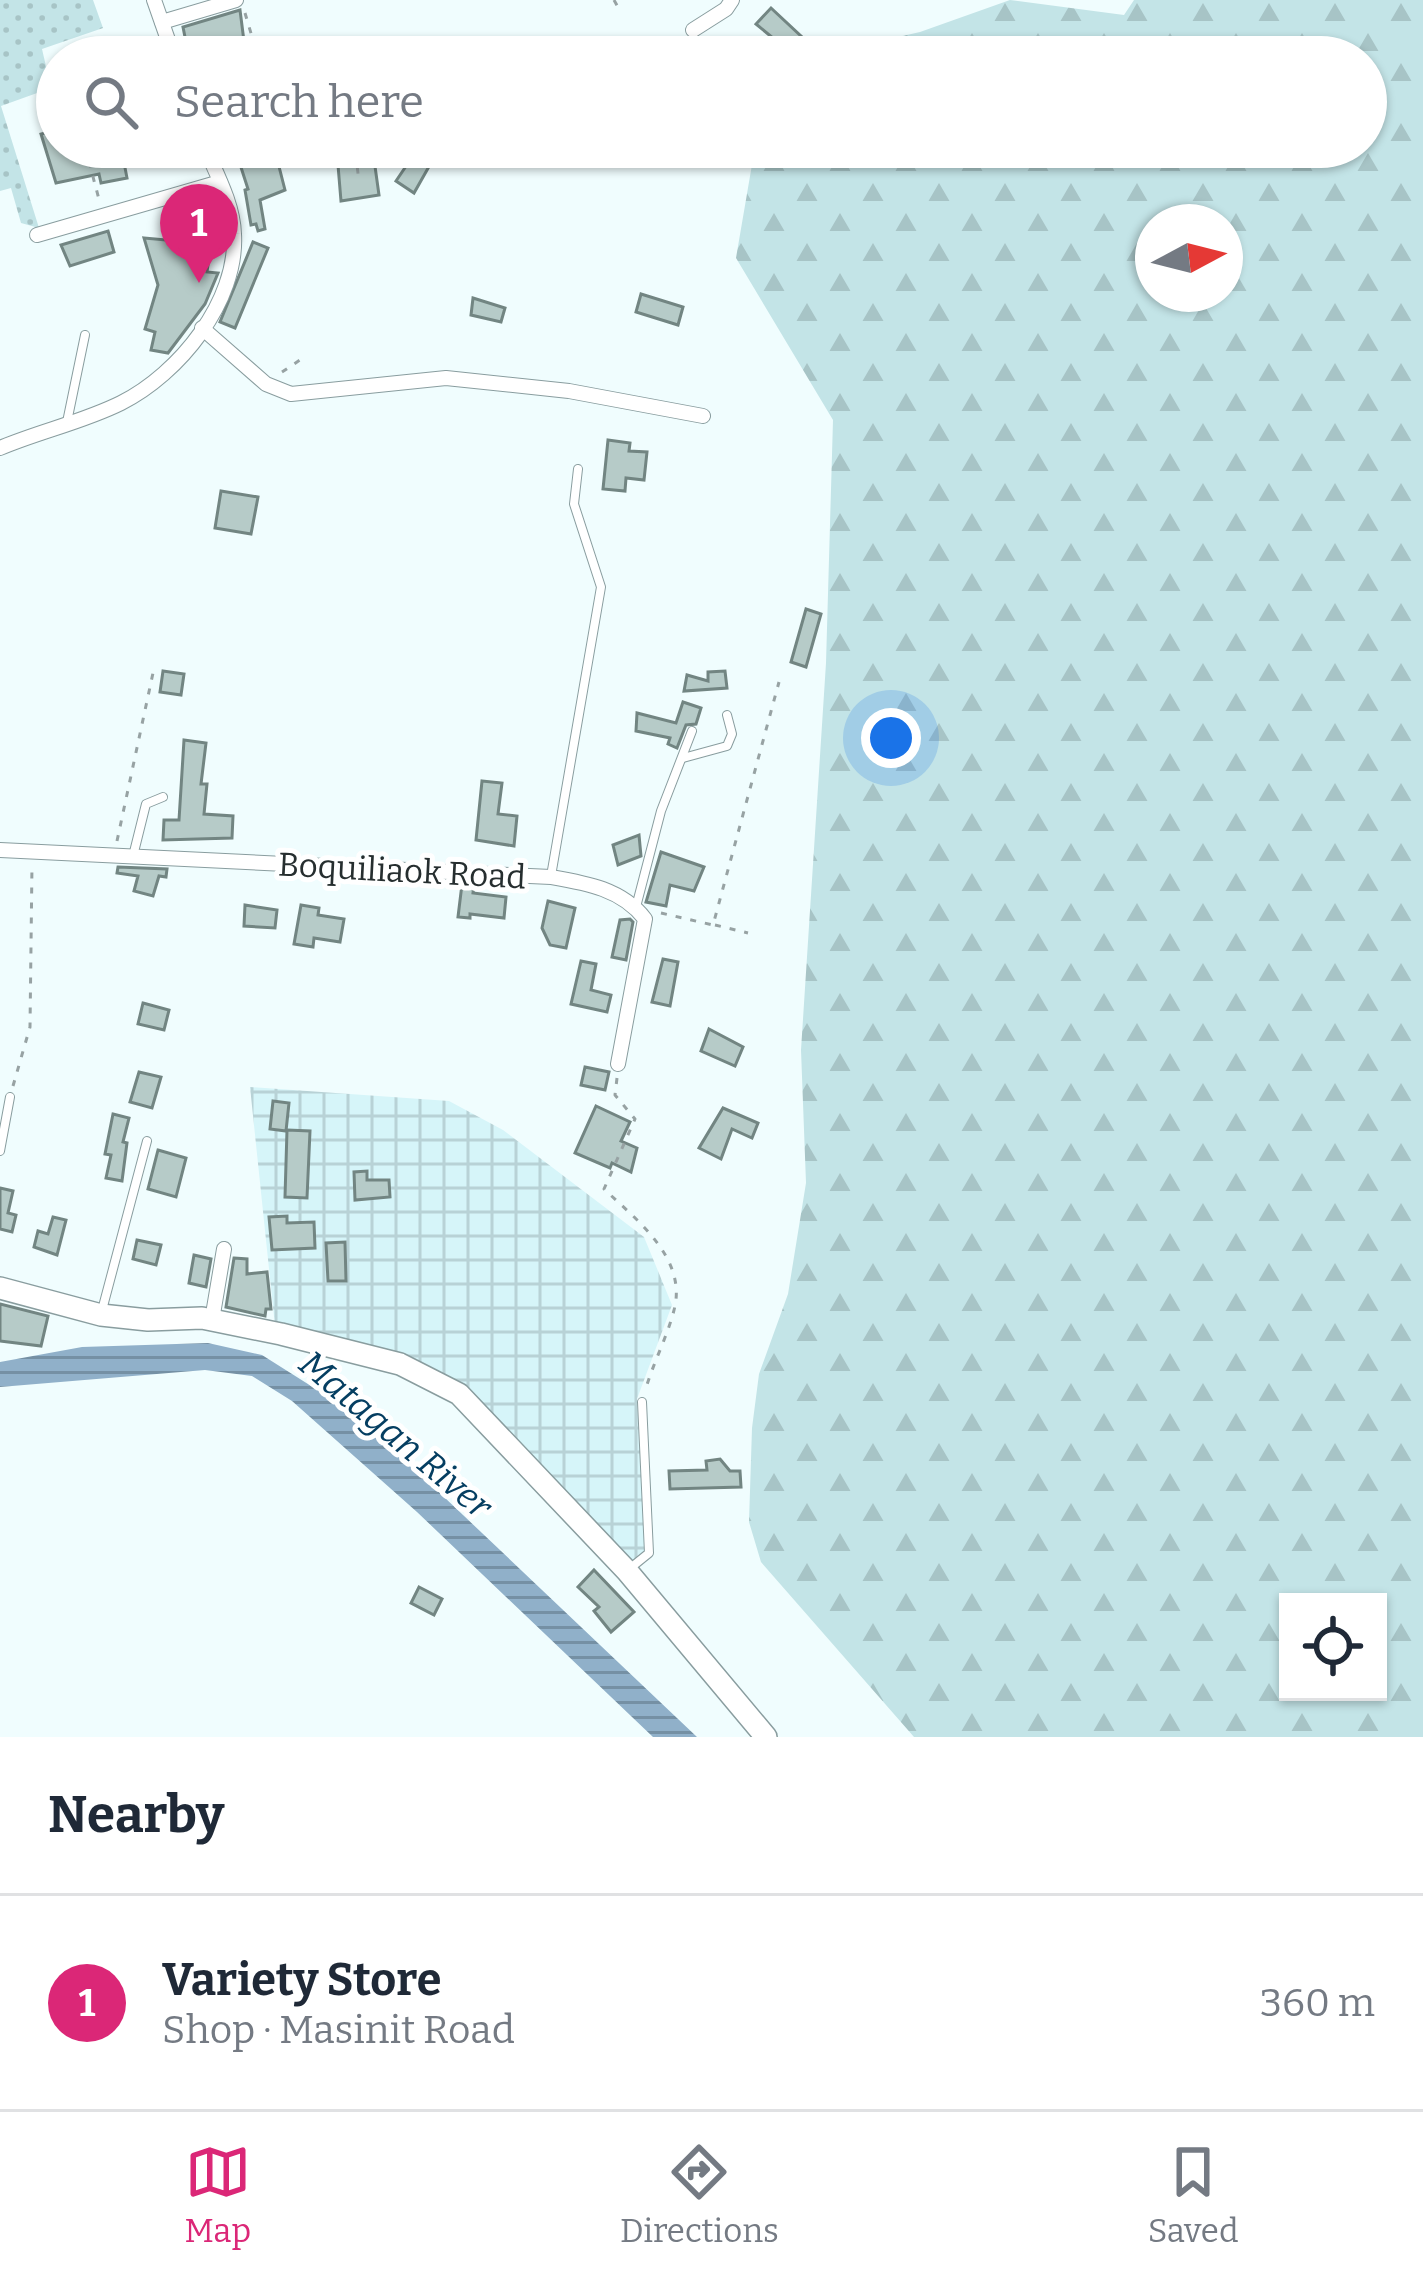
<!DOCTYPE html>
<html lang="en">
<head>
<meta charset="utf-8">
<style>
  :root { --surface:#fff; --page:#f6f6f7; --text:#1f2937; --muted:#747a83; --line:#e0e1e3; --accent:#db2777 }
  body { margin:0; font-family:Bitter,serif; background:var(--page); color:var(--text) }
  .controls { position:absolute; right:36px; bottom:36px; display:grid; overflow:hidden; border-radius:0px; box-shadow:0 3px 9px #0004 }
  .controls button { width:108px; height:108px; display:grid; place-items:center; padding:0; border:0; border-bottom:3px solid var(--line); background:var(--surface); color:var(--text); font:60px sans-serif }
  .compass { position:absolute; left:1135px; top:204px; width:108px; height:108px; border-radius:50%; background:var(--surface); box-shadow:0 3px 9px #0004; rotate:83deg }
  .you { position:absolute; left:891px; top:738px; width:42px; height:42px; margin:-30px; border:9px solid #fff; border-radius:50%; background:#1a73e8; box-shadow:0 0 0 18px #1a73e833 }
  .badge { display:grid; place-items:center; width:78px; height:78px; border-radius:50%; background:var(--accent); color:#fff; font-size:39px; font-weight:700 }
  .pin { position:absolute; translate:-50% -99px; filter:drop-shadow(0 3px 6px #0008) }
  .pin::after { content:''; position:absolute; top:63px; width:42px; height:36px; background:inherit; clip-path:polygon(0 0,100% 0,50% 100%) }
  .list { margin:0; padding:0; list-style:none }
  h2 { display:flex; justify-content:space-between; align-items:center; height:156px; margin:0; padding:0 48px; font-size:51px }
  h2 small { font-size:39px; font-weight:400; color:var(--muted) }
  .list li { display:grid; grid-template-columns:78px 1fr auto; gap:36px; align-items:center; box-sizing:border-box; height:216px; padding:0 48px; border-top:3px solid var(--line) }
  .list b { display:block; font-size:45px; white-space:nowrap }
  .list p { margin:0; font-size:39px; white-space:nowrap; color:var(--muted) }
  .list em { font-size:39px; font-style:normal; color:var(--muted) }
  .icon { flex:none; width:66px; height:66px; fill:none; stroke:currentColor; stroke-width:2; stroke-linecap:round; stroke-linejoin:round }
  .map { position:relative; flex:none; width:1423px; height:1737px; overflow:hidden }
  .search { position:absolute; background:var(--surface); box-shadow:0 3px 9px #0004; left:36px; right:36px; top:36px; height:132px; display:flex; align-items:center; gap:30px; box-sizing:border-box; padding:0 42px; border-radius:66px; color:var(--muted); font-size:45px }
  .sheet { height:372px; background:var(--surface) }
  nav { display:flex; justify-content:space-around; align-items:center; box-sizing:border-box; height:168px; border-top:3px solid var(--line); background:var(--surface); font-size:33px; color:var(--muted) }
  nav a { display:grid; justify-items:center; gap:6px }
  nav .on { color:var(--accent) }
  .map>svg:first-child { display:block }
  .industrial { fill:url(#industrial-grid) }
  .grass { fill:url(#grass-dots) }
  .forest { fill:url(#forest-firs); fill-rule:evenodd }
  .water { fill:url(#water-rules) }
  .building { fill:#b6cbc8; stroke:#728582; stroke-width:3 }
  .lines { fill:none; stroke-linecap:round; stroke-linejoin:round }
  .lane-casing { stroke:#899d9f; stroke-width:10 }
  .street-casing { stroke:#899d9f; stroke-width:16 }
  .secondary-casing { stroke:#899d9f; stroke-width:24 }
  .path { stroke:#97a2a3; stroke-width:3; stroke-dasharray:6 9; stroke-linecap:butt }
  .lane { stroke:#fff; stroke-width:8 }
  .street { stroke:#fff; stroke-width:14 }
  .secondary { stroke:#fff; stroke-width:21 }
  .labels { text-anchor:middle; stroke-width:10; stroke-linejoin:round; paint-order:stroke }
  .street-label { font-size:33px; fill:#262e2f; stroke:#fff }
  .water-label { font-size:36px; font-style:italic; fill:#053e61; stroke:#fff }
</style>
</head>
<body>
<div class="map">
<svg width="1423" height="1737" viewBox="0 0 1423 1737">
  <defs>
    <pattern id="industrial-grid" width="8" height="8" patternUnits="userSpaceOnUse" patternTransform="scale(3)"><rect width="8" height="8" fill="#d6f5f9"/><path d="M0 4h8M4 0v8" fill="none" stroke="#b8d2d6"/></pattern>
    <pattern id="grass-dots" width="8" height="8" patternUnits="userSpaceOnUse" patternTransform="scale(3)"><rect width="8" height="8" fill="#c3e4e7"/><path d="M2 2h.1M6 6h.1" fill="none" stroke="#a7c4c6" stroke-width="1.8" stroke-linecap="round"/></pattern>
    <pattern id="forest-firs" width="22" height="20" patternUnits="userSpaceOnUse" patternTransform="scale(3)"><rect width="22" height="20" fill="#c3e4e7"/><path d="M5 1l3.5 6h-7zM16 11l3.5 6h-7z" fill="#a7c4c6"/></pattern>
    <pattern id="water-rules" width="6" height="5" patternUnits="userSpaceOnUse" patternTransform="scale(3)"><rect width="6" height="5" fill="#90b0c9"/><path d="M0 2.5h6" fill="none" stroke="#7590a4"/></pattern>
  </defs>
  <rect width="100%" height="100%" fill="#f0fdfe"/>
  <!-- industrial -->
  <path class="industrial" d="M 250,1087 L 449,1101 L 503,1130 L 644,1237 L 672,1305 L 637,1399 L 646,1550 L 631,1562 L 487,1409 L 275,1326 Z"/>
  <!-- grass -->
  <path class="grass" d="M 0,0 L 93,0 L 103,28 L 42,49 L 51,88 L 1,106 L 39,228 L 21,223 L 11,188 L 0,191 Z"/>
  <!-- forest -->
  <path class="forest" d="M 1010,0 L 1124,15 L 1134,0 L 1423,0 L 1423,1737 L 914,1737 L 761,1562 L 749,1522 L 752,1428 L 759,1374 L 788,1294 L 806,1183 L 801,1050 L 826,663 L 833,420 L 736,258 L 755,147 L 1366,147 L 1366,57 L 810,57 L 920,32 ZM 1153,222 L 1225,222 L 1225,294 L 1153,294 ZM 1288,1602 L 1378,1602 L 1378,1692 L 1288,1692 Z"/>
  <!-- water -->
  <path class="water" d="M 208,1343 L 262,1355 L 319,1391 L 424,1478 L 697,1737 L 653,1737 L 417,1512 L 292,1401 L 252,1376 L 205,1370 L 0,1387 L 0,1362 L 82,1347 Z"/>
  <!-- building -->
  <g class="building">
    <path d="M 771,8 L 803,38 L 791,53 L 756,24 Z"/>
    <path d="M 240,10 L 246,57 L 189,57 L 183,27 Z"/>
    <path d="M 57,130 L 57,147 L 67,147 L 69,155 L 95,147 L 121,147 L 127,178 L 101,183 L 99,174 L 56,183 L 41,134 Z"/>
    <path d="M 274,147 L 285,190 L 260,200 L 265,229 L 258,231 L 256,224 L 251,225 L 245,190 L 248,189 L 238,158 Z"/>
    <path d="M 419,147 L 440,147 L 414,193 L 396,181 Z"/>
    <path d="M 373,152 L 379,195 L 341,201 L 338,165 L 362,162 L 361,154 Z"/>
    <path d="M 108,231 L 114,252 L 70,266 L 61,245 Z"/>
    <path d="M 144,238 L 211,244 L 207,272 L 218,273 L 205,304 L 168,353 L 151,350 L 155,332 L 145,329 L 158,285 Z"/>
    <path d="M 253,242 L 268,248 L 235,328 L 220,322 Z"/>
    <path d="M 641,294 L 683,307 L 678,325 L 636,312 Z"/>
    <path d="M 473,298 L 505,308 L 501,322 L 471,315 Z"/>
    <path d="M 608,440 L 630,443 L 629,451 L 647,452 L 644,480 L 626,478 L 625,491 L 603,489 Z"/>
    <path d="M 221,491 L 258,497 L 251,534 L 215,528 Z"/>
    <path d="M 806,609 L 821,614 L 806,667 L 791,662 Z"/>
    <path d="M 163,671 L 184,674 L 181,695 L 160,692 Z"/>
    <path d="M 725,671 L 727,688 L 684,691 L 687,675 L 708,681 L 708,672 Z"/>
    <path d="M 683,702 L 701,708 L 696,724 L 686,725 L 677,748 L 668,744 L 670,738 L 636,731 L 637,713 L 676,723 Z"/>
    <path d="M 184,740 L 206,743 L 201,784 L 207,784 L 204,814 L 233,816 L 232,838 L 163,840 L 164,820 L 179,820 Z"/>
    <path d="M 482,781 L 502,783 L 498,814 L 517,816 L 514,846 L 476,840 Z"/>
    <path d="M 639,835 L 641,856 L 618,865 L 613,845 Z"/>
    <path d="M 661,852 L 704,867 L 694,891 L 670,885 L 666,906 L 646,902 Z"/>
    <path d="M 118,867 L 167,869 L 166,877 L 159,876 L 153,896 L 134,891 L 138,876 L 117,873 Z"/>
    <path d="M 462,884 L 474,885 L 473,893 L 506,897 L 504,918 L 470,914 L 470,918 L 458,917 Z"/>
    <path d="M 548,901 L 575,908 L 566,948 L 550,945 L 542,928 Z"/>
    <path d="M 245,905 L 277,910 L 275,928 L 244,926 Z"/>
    <path d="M 301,905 L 319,908 L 318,915 L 344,919 L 340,942 L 314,938 L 313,947 L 294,944 Z"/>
    <path d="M 630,919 L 633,922 L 626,960 L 612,957 L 620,920 Z"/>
    <path d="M 663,959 L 678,962 L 670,1006 L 652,1002 Z"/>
    <path d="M 581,961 L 596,964 L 591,990 L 611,995 L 607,1012 L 571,1004 Z"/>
    <path d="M 143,1003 L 169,1010 L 164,1030 L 138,1024 Z"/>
    <path d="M 709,1029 L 743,1047 L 735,1066 L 701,1051 Z"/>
    <path d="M 585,1067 L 609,1072 L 605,1090 L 581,1085 Z"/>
    <path d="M 139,1072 L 161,1077 L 152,1108 L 130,1102 Z"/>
    <path d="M 273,1101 L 289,1103 L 286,1131 L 270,1129 Z"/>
    <path d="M 596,1106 L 630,1122 L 621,1141 L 637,1148 L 631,1172 L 612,1163 L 610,1168 L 575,1153 Z"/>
    <path d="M 723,1108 L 758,1123 L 752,1138 L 732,1129 L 721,1159 L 699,1148 Z"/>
    <path d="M 113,1114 L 129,1118 L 123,1142 L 127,1143 L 122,1181 L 106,1178 L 111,1155 L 105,1154 Z"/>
    <path d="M 287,1130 L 310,1131 L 307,1198 L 285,1197 Z"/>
    <path d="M 158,1150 L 186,1158 L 176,1197 L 148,1189 Z"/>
    <path d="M 367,1171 L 367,1180 L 389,1180 L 390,1197 L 355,1200 L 354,1172 Z"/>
    <path d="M 0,1188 L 13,1191 L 8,1213 L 16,1215 L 12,1232 L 0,1229 Z"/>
    <path d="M 287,1216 L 287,1223 L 314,1222 L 315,1248 L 272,1250 L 269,1217 Z"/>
    <path d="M 53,1217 L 66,1220 L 57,1255 L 34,1247 L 38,1231 L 48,1234 Z"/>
    <path d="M 137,1240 L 161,1245 L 156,1265 L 133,1259 Z"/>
    <path d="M 345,1242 L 346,1281 L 328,1281 L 326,1243 Z"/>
    <path d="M 194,1255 L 211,1259 L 206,1287 L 189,1283 Z"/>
    <path d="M 234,1258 L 247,1259 L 247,1274 L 267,1272 L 271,1309 L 266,1309 L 265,1316 L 226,1307 Z"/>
    <path d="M 0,1304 L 48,1316 L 41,1346 L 0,1341 Z"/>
    <path d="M 720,1459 L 730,1471 L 740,1471 L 741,1487 L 670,1489 L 669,1471 L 707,1470 L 706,1461 Z"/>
    <path d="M 594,1570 L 634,1612 L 611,1632 L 594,1611 L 599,1607 L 578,1587 Z"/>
    <path d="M 419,1587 L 442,1599 L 434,1615 L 411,1603 Z"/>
  </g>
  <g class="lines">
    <defs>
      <g id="lane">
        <path d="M 67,422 L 85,335"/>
        <path d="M 683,758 L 727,746 L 732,734 L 727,715"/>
        <path d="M 133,856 L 146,804 L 163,797"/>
        <path d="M 551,876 L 601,587 L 574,504 L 578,469"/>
        <path d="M 636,907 L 661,811 L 692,731"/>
        <path d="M 0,1151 L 10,1097"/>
        <path d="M 101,1314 L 147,1141"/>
        <path d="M 628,1570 L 649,1553 L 642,1402"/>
      </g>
      <g id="street">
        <path d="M 154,0 L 174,57"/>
        <path d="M 162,22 L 236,0"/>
        <path d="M 693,30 L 726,9 L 732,0"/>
        <path d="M 37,235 L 220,182"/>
        <path d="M 202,328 L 266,384 L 291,394 L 446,378 L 569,391 L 703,416"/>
        <path d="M 0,448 C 40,431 83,422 121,403 C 179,374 238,301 234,234 C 233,204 217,175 205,147"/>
        <path d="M 0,850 L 551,877 C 586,883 622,889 645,919 L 618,1064"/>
        <path d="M 212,1320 L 224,1249"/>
      </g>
      <path id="secondary" d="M 0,1288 L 101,1315 L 148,1320 L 202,1318 L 281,1334 L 400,1364 L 459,1394 L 627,1571 L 766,1737"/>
    </defs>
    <!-- lane casing -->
    <use href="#lane" class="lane-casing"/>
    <!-- street casing -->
    <use href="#street" class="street-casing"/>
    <!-- secondary casing -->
    <use href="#secondary" class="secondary-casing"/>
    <!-- path -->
    <g class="path">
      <path d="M 614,0 L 619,9"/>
      <path d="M 245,13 L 258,57"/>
      <path d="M 85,147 L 100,203"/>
      <path d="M 312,147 L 313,152 L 356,156 L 359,182"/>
      <path d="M 159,159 L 192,151"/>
      <path d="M 282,372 L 306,356"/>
      <path d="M 117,841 L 153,673"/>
      <path d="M 661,913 L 713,925 L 779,682"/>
      <path d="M 715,925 L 748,933"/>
      <path d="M 617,1078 L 615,1095 L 635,1119 L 604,1189 C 637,1220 685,1257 675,1306 C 669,1333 654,1361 646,1388"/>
      <path d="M 13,1086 L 30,1027 L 32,864"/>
    </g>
    <!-- lane -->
    <use href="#lane" class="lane"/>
    <!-- street -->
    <use href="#street" class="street"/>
    <!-- secondary -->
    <use href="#secondary" class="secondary"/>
  </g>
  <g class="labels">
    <!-- street labels -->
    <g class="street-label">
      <text transform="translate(402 870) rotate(3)" y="12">Boquiliaok Road</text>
    </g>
    <!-- water labels -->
    <g class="water-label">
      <text transform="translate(396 1434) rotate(40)" y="13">Matagan River</text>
    </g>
  </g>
</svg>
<div class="controls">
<button><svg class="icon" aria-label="locate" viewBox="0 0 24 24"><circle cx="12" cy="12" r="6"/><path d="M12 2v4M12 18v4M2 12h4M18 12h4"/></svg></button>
</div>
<svg class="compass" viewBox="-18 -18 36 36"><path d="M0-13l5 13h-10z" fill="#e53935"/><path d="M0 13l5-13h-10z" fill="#747a83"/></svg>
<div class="you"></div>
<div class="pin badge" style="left:199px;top:283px">1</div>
<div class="search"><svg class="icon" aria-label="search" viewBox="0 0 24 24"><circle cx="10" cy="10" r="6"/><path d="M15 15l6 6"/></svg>Search here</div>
</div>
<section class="sheet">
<h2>Nearby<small></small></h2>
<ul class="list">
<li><span class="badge">1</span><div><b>Variety Store</b><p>Shop · Masinit Road</p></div><em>360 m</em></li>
</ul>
</section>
<nav>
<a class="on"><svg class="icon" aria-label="map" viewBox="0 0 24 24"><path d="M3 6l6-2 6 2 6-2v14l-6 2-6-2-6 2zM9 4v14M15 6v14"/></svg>Map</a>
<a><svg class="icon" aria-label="directions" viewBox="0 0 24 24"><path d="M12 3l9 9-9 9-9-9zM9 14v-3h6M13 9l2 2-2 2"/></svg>Directions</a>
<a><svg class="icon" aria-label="saved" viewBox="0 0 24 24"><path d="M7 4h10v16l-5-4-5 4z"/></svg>Saved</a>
</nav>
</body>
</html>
